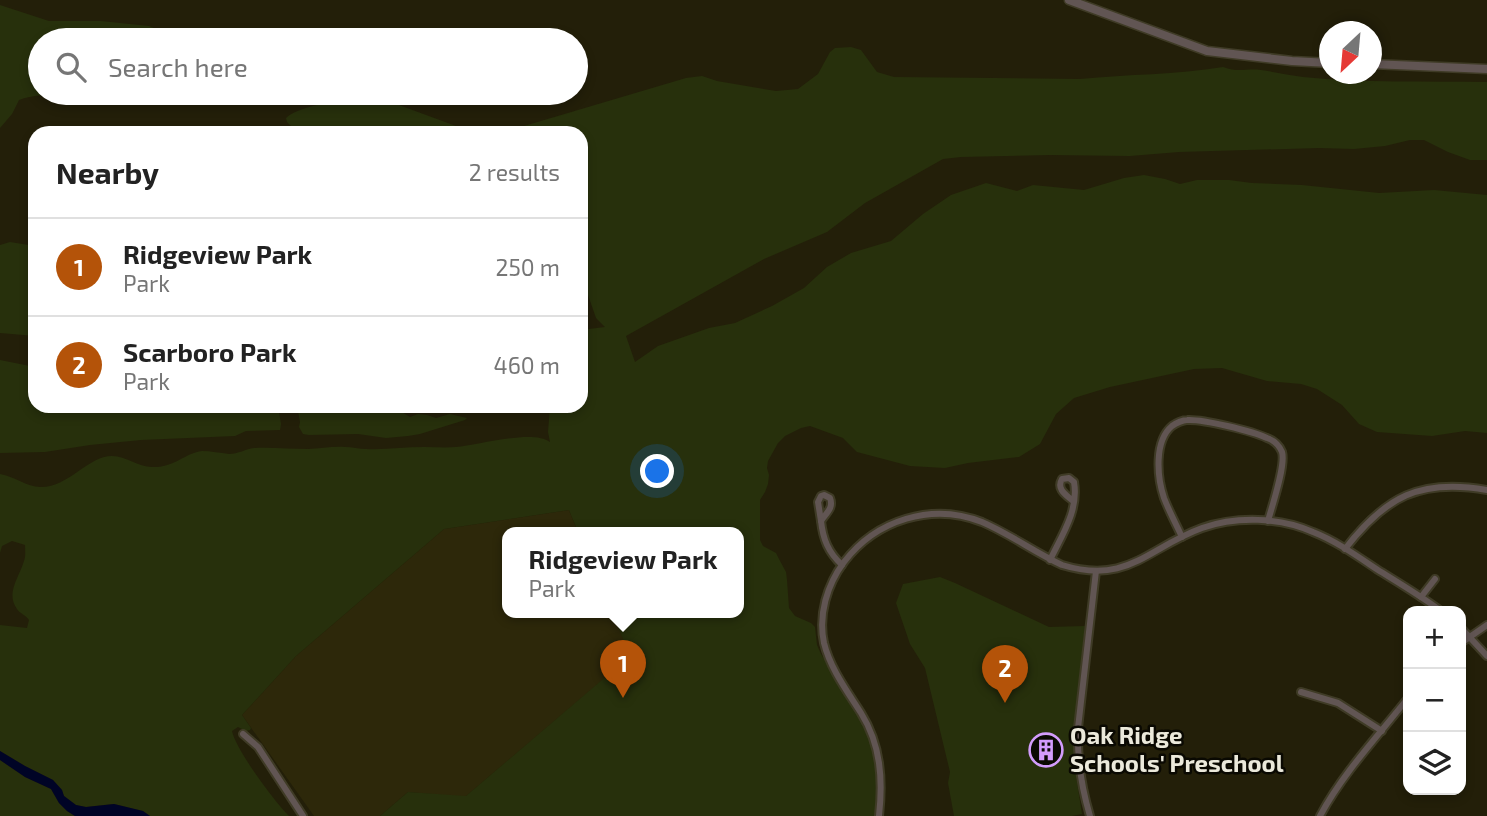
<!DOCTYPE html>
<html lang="en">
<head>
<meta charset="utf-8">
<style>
  :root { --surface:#fff; --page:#f6f6f6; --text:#222; --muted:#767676; --line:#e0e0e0; --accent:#b45309 }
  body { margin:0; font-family:"Exo 2",sans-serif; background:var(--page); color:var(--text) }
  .controls { position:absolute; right:21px; bottom:21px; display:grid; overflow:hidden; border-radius:14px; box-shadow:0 4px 10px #0003 }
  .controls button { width:63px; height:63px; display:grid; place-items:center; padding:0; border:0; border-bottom:2px solid var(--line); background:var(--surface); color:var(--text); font:35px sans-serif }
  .compass { position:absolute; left:1319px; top:21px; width:63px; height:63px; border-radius:50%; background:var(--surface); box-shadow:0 4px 10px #0003; rotate:206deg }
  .you { position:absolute; left:658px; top:472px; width:24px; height:24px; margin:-18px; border:5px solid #fff; border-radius:50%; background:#1a73e8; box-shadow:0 0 0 10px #1a73e833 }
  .badge { display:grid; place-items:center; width:46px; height:46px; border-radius:50%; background:var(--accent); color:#fff; font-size:23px; font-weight:700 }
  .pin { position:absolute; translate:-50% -58px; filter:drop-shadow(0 2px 4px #0008) }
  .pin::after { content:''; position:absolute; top:37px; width:24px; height:21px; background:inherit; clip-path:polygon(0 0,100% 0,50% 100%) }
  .popup { position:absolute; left:502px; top:527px; width:242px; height:91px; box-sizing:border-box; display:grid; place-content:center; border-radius:14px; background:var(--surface); filter:drop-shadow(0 2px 5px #0005); font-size:23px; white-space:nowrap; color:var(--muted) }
  .popup b { font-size:26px; color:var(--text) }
  .popup::after { content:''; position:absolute; left:50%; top:100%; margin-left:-14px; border:14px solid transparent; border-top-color:var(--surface) }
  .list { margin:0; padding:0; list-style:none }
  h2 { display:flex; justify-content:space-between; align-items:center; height:91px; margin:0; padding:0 28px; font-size:30px }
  h2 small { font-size:23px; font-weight:400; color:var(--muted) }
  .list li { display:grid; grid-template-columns:46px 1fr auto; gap:21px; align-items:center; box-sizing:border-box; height:98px; padding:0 28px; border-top:2px solid var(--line) }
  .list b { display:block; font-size:26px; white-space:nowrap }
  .list p { margin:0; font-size:23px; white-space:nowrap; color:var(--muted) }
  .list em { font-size:23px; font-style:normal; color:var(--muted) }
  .icon { flex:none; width:38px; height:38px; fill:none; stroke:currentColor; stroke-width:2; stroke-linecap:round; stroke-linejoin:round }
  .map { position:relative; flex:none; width:1487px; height:816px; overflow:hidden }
  .search { position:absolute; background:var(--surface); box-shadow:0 4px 10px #0003; left:28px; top:28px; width:560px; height:77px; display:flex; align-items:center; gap:18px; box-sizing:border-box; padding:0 24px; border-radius:38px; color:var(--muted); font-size:26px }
  .panel { position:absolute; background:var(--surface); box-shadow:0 4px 10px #0003; left:28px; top:126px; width:560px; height:287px; border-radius:21px }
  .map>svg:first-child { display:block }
  .built { fill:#2d280a }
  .green { fill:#27300c }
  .water { fill:#000426 }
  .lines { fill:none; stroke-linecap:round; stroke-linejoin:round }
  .minor-casing { stroke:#3f3b26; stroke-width:10 }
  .tertiary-casing { stroke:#3f3b26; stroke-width:11 }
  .minor { stroke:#615553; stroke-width:6 }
  .tertiary { stroke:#615553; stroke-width:8 }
  .labels { text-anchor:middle; stroke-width:5; stroke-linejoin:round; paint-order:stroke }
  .poi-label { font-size:24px; font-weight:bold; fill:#ebe9db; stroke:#0a0902; text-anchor:start }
</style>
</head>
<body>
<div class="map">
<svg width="1487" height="816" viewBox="0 0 1487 816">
  <rect width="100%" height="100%" fill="#231f09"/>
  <!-- built -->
  <path class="built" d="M 569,510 L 578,532 L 508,532 L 508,612 L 612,612 L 631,656 L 465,797 L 408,792 L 380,816 L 314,816 L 242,715 L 296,656 L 444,529 Z"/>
  <!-- green -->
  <g class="green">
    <path d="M 0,5 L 49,21 L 101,21 L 149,26 L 184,40 L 40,40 L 40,93 L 99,93 C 72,97 45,91 19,100 L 12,114 L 0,128 Z"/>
    <path d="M 851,47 L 861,50 L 877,72 L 894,77 L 1080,79 C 1128,74 1176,75 1223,67 C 1239,73 1246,68 1261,70 C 1275,72 1289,75 1303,77 C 1364,83 1426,81 1487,82 L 1487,160 L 1470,160 L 1448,152 L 1424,140 L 1410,140 L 1385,146 L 1354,149 L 1319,148 L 1179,152 L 1130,156 L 1050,155 L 961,157 L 943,159 L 865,203 L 827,232 L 764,259 L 626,336 L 635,362 L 658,346 L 709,328 L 735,323 L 772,306 L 804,288 L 827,267 L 851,253 L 891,241 L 923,214 L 951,195 L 986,183 L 1017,191 L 1033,185 L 1084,190 L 1124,178 L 1144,175 L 1165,179 L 1180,184 L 1197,180 L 1229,180 L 1252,183 L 1302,185 L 1379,193 L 1434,190 L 1487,195 L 1487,433 L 1465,431 L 1432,436 L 1377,432 L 1359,424 L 1342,405 L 1317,389 L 1301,384 L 1267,381 L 1222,368 L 1194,369 L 1110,387 L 1074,398 L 1056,414 L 1040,444 L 1019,457 L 968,463 L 945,468 L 910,466 L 857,452 L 843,438 L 810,426 L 801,428 L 785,436 L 778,443 L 768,461 L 767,468 L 769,475 L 768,484 L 765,492 L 760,500 L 760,540 L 763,546 L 776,553 L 779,559 L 786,572 L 787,580 L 789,608 L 795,616 L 811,623 L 815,627 L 817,645 L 821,654 C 830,668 838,682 846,696 C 874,742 882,762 875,816 L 380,816 L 408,792 L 466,796 L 630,656 L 612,612 L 738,612 L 738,532 L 578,532 L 569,510 L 444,529 L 296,656 L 242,715 L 251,728 L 250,730 L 246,731 L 238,727 L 232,731 C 236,750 274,801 289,816 L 150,816 L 143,811 L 114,804 L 86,807 L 76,805 L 64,796 L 62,790 L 53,780 L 25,766 L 0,751 L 0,625 L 27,628 L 29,620 C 25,614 20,614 17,609 C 5,593 20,576 24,561 C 26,556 25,550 25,545 L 12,541 L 2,546 L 0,553 L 0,474 C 14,476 27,487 40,487 C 68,488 88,456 112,456 C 126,456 138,467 152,467 C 174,468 185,453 202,451 C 211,451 220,453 229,454 C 238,454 246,449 254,448 C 272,447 290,449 308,449 C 320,449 333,446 345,447 C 352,447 359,449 366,449 C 385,450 405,447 424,447 C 435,447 446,448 456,447 C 478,445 533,429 550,442 L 548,432 L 550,406 L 581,406 L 581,330 L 605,327 L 596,318 L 581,275 L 581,133 L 510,133 L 507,131 L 686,78 L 702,76 L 717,81 L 776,91 L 798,89 L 818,74 L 830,52 L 835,48 Z"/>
    <path d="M 364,97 L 388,101 L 456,126 L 464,133 L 304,133 L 294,129 L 287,122 L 286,118 C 301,104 344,101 364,97 Z"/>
    <path d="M 10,242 L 35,246 L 35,336 L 0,333 L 0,245 Z"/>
    <path d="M 0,360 L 35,367 L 35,406 L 206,406 L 224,409 L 231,406 L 278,406 L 281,424 L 280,430 L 246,431 L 235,436 L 141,440 L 90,445 L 45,452 L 0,453 Z"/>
    <path d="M 297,406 L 371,406 L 378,407 L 384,411 L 400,411 L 410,417 L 418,414 L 427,415 L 436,418 L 450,414 L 467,418 L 465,420 L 420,434 L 408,436 L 386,438 L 358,434 L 309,435 L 303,434 L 299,427 L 300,422 Z"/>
    <path d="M 940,577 L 955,583 L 1049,627 L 1085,626 L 1075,716 L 1074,763 L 1082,814 L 1072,816 L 954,816 L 948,783 L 950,772 L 925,668 L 910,644 L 896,603 L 903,584 Z"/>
    <path d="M 0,760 L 25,777 L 51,789 L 59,803 L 67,811 L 75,816 L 0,816 Z"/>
  </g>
  <!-- water -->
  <path class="water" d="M 0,751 L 25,766 L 53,780 L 62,790 L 64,796 L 76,805 L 86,807 L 114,804 L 143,811 L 150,816 L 75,816 L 67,811 L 59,803 L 51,789 L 25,777 L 0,760 Z"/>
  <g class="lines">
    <defs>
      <g id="minor">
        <path d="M 824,495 L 830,498 C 834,508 826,513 821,521 L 818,502 L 821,496 Z"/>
        <path d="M 821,521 C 823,539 828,552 842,565"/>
        <path d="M 1182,537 C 1176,524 1169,511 1164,498 C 1157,477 1154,441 1172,426 C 1176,423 1183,420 1187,420 C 1203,419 1252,431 1267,438 C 1273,440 1279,445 1282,452 C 1286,465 1272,506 1268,521"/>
        <path d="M 1345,549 C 1385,497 1420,478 1487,490"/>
        <path d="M 1050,560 C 1062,535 1079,510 1074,482 L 1069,478 L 1062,479 C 1056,489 1066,495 1073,501"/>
        <path d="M 1421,597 L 1435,579"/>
        <path d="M 1461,628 L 1487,656"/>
        <path d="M 1461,643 L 1487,625"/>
        <path d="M 1301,692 L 1338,703 L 1382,731"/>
        <path d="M 243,734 L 258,747 L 303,816"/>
        <path d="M 879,816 C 883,780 881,745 861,713 C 847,691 830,668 824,643 C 818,615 827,585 844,562 C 876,520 932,502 982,522 C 1010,534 1034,552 1062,565 C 1128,585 1147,548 1202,528 C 1236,516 1280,517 1313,532 C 1336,541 1357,556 1378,570 C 1399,583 1421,596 1441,611"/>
        <path d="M 1090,816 C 1081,786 1077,759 1078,728 L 1096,571"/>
        <path d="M 1320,816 C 1343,773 1378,736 1408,698"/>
      </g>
      <g id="tertiary">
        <path d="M 1069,0 L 1207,51 L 1292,61 L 1330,63"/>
        <path d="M 1372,64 L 1487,69"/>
      </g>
    </defs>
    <!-- minor casing -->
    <use href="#minor" class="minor-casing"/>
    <!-- tertiary casing -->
    <use href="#tertiary" class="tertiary-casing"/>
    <!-- minor -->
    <use href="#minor" class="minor"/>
    <!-- tertiary -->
    <use href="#tertiary" class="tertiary"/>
  </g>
  <!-- icons -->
  <defs>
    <symbol id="building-ring" viewBox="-11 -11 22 22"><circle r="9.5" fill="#0a0902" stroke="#d39cfc" stroke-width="1.5"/><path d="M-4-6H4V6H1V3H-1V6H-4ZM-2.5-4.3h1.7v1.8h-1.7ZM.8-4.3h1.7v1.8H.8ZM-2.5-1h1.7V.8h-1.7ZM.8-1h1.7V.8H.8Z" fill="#d39cfc"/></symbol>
  </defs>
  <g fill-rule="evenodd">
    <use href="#building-ring" x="1027" y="731" width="38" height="38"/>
  </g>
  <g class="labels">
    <!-- poi labels -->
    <g class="poi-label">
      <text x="1070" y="744">Oak Ridge<tspan x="1070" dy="28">Schools' Preschool</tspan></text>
    </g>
  </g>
</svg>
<div class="controls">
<button>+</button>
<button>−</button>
<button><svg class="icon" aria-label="layers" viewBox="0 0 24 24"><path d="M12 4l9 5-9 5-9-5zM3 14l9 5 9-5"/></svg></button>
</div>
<svg class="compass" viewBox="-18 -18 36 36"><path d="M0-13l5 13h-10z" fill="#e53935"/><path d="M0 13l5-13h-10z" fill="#767676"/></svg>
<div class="you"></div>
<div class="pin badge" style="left:623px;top:698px">1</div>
<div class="popup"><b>Ridgeview Park</b>Park</div>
<div class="pin badge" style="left:1005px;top:703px">2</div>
<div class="search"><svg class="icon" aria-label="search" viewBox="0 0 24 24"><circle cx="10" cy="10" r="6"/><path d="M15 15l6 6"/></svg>Search here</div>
<section class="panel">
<h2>Nearby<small>2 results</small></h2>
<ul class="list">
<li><span class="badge">1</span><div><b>Ridgeview Park</b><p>Park</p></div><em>250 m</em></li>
<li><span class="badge">2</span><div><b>Scarboro Park</b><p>Park</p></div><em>460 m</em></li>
</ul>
</section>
</div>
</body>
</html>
